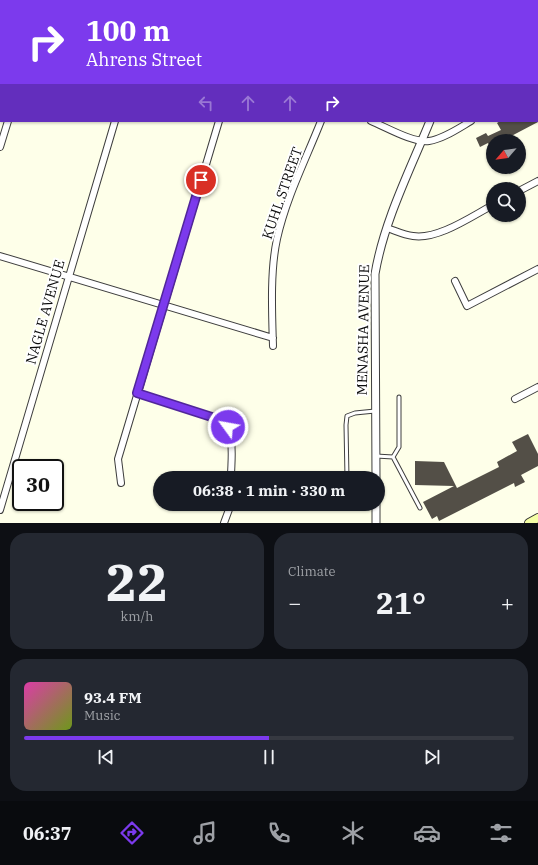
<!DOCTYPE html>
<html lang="en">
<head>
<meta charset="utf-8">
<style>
	:root { --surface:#171b24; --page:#242831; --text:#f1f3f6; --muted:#9ea1a6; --line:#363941; --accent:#7c3aed }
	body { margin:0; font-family:"IBM Plex Serif",serif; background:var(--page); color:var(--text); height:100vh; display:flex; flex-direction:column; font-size:15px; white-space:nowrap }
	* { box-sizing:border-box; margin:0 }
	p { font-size:13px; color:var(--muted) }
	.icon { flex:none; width:22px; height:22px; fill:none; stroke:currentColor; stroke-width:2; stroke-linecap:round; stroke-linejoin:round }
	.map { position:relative; height:523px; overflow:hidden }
	.drawer { display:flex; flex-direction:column; gap:10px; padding:10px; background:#0d0f14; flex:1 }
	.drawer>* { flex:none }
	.top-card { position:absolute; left:0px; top:0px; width:538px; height:122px; box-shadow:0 1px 3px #0004; background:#7c3aed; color:#fff; overflow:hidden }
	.needle { width:26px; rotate:242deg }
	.fabs { position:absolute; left:486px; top:134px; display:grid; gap:8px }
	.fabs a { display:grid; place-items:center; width:40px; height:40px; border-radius:50%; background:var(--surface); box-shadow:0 1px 3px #0004; font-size:20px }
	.speed { position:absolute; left:12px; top:459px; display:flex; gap:8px; font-size:20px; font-weight:700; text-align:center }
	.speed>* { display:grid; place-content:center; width:52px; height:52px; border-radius:50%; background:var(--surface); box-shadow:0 1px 3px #0004; line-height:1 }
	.speed .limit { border:2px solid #111; border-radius:6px; background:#fff; color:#111 }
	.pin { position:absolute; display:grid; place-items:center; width:34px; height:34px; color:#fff; margin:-17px; border:2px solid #fff; border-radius:50%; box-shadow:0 1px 4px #0007 }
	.me { position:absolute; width:44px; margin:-22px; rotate:302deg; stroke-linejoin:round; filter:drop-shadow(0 0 3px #0008) }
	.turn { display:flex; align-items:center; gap:14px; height:84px; padding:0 20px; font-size:18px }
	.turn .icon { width:52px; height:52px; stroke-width:2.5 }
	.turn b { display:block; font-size:28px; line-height:34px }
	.lanes { display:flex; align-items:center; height:38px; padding:0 20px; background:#0003; justify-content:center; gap:20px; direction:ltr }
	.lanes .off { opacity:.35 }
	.big { font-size:30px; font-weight:800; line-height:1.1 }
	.drawer .tile { flex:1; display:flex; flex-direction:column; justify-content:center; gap:6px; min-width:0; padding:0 14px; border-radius:16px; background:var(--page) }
	.drawer .dial { align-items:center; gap:0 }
	.dial b { font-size:52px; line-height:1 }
	.song { display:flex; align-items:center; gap:12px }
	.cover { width:48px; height:48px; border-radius:6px; background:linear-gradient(135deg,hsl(320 70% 55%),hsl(80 70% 35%)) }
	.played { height:4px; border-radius:2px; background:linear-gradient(90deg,var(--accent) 50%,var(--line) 50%) }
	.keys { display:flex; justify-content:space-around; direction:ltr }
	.heat { display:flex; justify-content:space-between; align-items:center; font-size:22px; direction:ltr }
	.drawer .tiles { flex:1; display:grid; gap:10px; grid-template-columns:1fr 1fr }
	.tile:last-child { grid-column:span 2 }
	.trip { position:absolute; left:153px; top:471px; width:232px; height:40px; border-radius:20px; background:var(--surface); box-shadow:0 1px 3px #0004; font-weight:800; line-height:40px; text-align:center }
	.tab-bar { display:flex; height:64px; justify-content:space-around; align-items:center; background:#090b0e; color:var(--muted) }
	.tab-bar .icon { width:28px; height:28px }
	.tab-bar .on { color:var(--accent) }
	.tab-bar b { font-size:18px; color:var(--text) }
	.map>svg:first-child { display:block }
	.building { fill:#534f47 }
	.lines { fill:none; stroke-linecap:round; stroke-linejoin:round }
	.service-casing { stroke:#3e3e3e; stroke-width:5 }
	.minor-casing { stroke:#3e3e3e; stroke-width:8 }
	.tertiary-casing { stroke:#3e3e3e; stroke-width:9 }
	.secondary-casing { stroke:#2d2d2d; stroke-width:10 }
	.primary-casing { stroke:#1c1c1c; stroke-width:11 }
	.service { stroke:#fff; stroke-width:3 }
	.minor { stroke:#fff; stroke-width:6 }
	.tertiary { stroke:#fff; stroke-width:7 }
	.secondary { stroke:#f4fea5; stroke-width:8 }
	.primary { stroke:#f7f461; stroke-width:9 }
	.route-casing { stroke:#51269a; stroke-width:10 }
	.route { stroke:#7c3aed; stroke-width:7 }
	.labels { text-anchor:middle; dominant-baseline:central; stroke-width:4; stroke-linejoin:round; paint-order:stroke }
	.street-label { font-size:14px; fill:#0b0b0b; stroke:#fff }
</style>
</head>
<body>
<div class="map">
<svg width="538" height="523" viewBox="0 0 538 523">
	<rect width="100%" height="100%" fill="#feffe9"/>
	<path class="building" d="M500,121H538V122L502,141H493V154L488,143L480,147L476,138L486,133L488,136L501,130L497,123Z
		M528,434L538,454V466L521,475L525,482L515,487L514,483L439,521L437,516L432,519L423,502L454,486L415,485V461L444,462L457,488L499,467L497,462L517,451L512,442Z"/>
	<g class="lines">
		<defs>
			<path id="service" d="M376,456L393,457L399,447V397
				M393,457L420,508
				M347,478L346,425L347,416L355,413L375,411"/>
			<path id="minor" d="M276,0L277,1
				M381,0V1
				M44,1V0
				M151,1V0
				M334,1L336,0
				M537,86H538
				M371,121C386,127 413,143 429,141C443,139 459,128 471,121
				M0,147L8,121
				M519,191L538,181
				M387,228C396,231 404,235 413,236C438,240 472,216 493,205
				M0,256L273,338
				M455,281L467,306L538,269
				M273,346C272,313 270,271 277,239C286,198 306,159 321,121
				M137,393L221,420C236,435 231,458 231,478
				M515,399L538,387
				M121,483L118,459L219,121
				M0,510L115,121
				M224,523L231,504"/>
			<path id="tertiary" d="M479,1L480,0
				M376,478L375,274C384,221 410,170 430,121
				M376,504V523"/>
			<path id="secondary" d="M529,523L538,518"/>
			<path id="primary" d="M527,0L528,1
				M537,18L538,20"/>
		</defs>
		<use href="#service" class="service-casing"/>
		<use href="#minor" class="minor-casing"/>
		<use href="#tertiary" class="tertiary-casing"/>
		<use href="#secondary" class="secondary-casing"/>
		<use href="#primary" class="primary-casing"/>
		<use href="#service" class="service"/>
		<use href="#minor" class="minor"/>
		<use href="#tertiary" class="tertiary"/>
		<use href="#secondary" class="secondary"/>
		<use href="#primary" class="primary"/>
	</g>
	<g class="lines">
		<defs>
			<path id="route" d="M201,180L137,393L221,420L228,427"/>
		</defs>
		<use href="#route" class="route-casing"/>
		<use href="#route" class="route"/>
	</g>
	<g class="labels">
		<g class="street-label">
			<text transform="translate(282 193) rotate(-71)">KUHL STREET</text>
			<text transform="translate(45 312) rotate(-74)">NAGLE AVENUE</text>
			<text transform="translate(363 330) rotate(-89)">MENASHA AVENUE</text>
		</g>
	</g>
</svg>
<div class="fabs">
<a><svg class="needle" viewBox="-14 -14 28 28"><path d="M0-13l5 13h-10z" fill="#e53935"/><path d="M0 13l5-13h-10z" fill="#9ea1a6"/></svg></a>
<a><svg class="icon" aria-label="search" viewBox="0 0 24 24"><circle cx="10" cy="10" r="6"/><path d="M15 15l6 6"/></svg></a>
</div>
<div class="speed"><div class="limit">30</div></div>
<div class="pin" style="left:201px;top:180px;background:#d93025"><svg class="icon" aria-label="arrive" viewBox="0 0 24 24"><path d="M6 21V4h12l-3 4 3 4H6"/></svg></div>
<svg class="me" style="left:228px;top:427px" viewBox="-20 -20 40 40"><circle r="17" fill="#7c3aed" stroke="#fff" stroke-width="3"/><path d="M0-11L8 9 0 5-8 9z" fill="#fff"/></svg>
<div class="trip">06:38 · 1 min · 330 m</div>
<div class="top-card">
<div class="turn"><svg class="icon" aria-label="right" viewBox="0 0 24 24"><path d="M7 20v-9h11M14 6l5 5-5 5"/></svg><div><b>100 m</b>Ahrens Street</div></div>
<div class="lanes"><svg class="icon off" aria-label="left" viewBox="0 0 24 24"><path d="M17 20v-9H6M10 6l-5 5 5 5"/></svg><svg class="icon off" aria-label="ahead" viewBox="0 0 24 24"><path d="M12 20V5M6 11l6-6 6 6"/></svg><svg class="icon off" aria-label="ahead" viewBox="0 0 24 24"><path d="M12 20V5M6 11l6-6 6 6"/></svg><svg class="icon" aria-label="right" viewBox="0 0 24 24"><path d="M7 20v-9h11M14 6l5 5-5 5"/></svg></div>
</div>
</div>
<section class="drawer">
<div class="tiles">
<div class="tile dial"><b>22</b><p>km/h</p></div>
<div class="tile"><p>Climate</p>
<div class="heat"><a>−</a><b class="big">21°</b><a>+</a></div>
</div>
<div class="tile">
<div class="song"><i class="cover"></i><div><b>93.4 FM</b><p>Music</p></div></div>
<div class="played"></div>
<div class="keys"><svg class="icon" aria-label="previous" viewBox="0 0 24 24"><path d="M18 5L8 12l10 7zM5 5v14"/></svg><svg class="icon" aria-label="pause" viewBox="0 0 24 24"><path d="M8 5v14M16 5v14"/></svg><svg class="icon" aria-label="next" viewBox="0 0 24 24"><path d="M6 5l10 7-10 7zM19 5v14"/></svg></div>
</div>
</div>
</section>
<nav class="tab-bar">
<b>06:37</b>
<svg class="icon on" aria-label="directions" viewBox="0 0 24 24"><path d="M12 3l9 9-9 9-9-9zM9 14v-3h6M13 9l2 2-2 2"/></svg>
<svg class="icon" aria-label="music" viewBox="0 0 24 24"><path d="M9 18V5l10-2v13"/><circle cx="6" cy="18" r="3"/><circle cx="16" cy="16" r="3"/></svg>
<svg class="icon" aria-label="phone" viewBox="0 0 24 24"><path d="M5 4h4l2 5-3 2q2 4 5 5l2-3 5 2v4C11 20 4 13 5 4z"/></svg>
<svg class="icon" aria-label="climate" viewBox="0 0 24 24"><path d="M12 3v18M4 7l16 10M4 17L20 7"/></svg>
<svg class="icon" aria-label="car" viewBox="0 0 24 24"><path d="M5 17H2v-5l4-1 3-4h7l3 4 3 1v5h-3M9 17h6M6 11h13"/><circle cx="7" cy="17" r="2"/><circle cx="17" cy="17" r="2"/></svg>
<svg class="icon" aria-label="filters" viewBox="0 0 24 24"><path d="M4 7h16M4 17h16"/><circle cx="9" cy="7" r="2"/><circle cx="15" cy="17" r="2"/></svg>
</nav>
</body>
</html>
